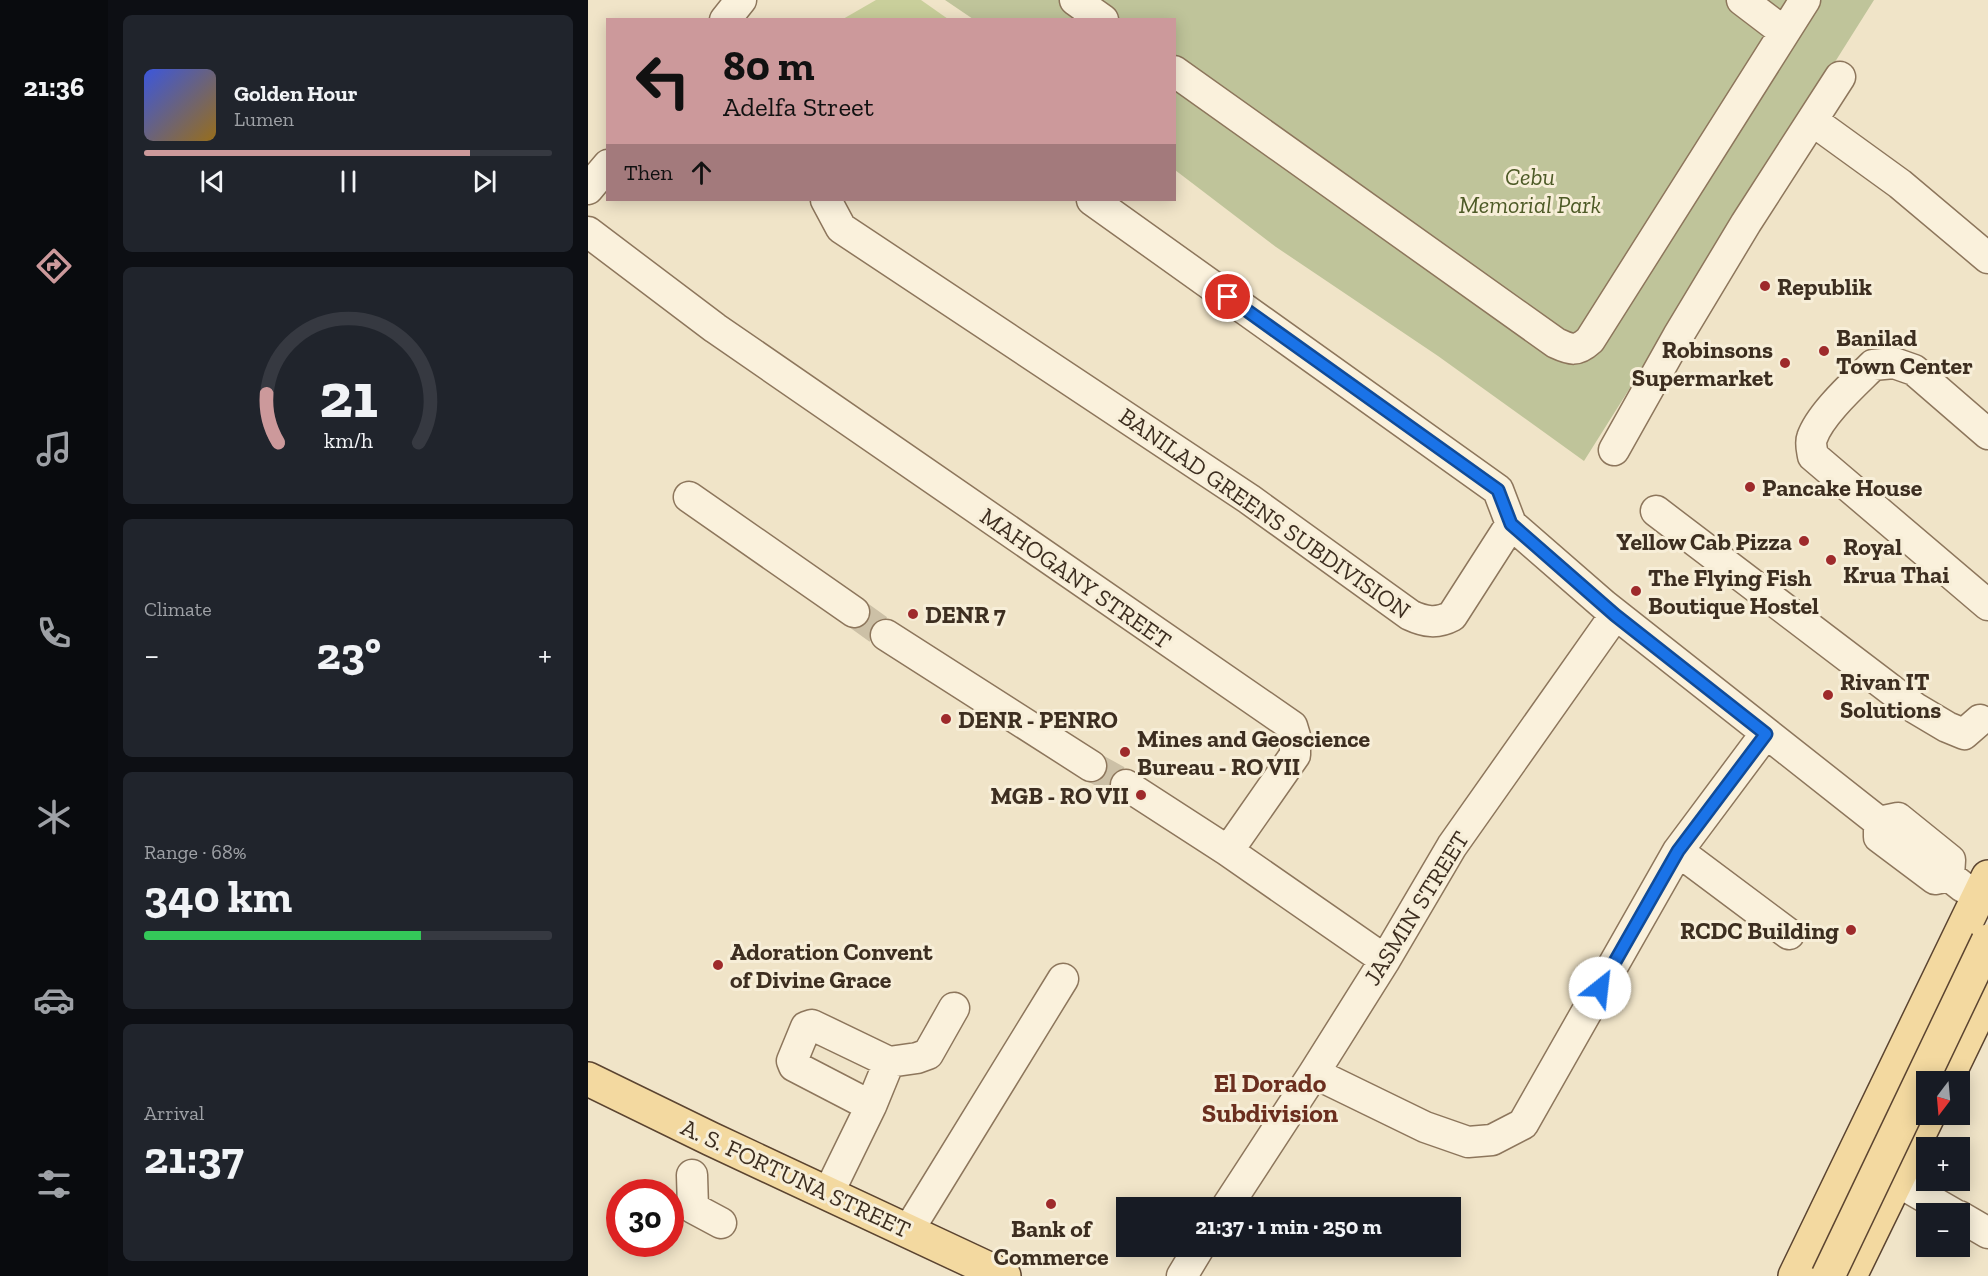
<!DOCTYPE html>
<html lang="en">
<head>
<meta charset="utf-8">
<style>
	:root { --surface:#171b24; --page:#20242c; --text:#f1f3f6; --muted:#9ea1a6; --line:#363941; --accent:#cc999b }
	body { margin:0; font-family:"Zilla Slab",serif; background:var(--page); color:var(--text); height:100vh; display:flex; flex-direction:column; font-size:22px; white-space:nowrap }
	* { box-sizing:border-box; margin:0 }
	p { font-size:20px; color:var(--muted) }
	.icon { flex:none; width:33px; height:33px; fill:none; stroke:currentColor; stroke-width:2; stroke-linecap:round; stroke-linejoin:round }
	.map { position:relative; flex:1; overflow:hidden }
	.details { display:flex; flex-direction:column; gap:15px; padding:15px; background:#0d0f14; width:480px }
	.details>* { flex:none }
	.top-card { position:absolute; left:18px; top:18px; width:570px; height:183px; border-radius:0px; box-shadow:0 3px 15px #0003; background:#cc999b; color:#111; overflow:hidden }
	.needle { width:39px; rotate:196deg }
	.tools { position:absolute; left:1328px; top:1071px; display:grid; gap:12px }
	.tools a { display:grid; place-items:center; width:54px; height:54px; border-radius:0px; background:var(--surface); box-shadow:0 3px 15px #0003; font-size:30px }
	.speed { position:absolute; left:18px; top:1179px; display:flex; gap:12px; font-size:30px; font-weight:700; text-align:center }
	.speed>* { display:grid; place-content:center; width:78px; height:78px; border-radius:50%; background:var(--surface); box-shadow:0 3px 15px #0003; line-height:1 }
	.speed .limit { border:9px solid #d22; background:#fff; color:#111 }
	.pin { position:absolute; display:grid; place-items:center; width:51px; height:51px; color:#fff; margin:-26px; border:3px solid #fff; border-radius:50%; box-shadow:0 2px 6px #0007 }
	.me { position:absolute; width:66px; margin:-33px; rotate:29deg; stroke-linejoin:round; filter:drop-shadow(0 0 4px #0008) }
	.turn { display:flex; align-items:center; gap:21px; height:126px; padding:0 18px; font-size:27px }
	.turn .icon { width:78px; height:78px; stroke-width:2.5 }
	.turn b { display:block; font-size:42px; line-height:51px }
	.then { display:flex; align-items:center; height:57px; padding:0 18px; background:#0003; gap:12px; font-size:22px }
	.big { font-size:45px; font-weight:700; line-height:1.1 }
	.details .tile { flex:1; display:flex; flex-direction:column; justify-content:center; gap:9px; min-width:0; padding:0 21px; border-radius:9px; background:var(--page) }
	.details .dial { align-items:center; gap:0 }
	.dial svg { height:156px; overflow:visible; fill:none; stroke:var(--line); stroke-width:7; stroke-linecap:round; text-anchor:middle }
	.dial text { fill:var(--text); stroke:none }
	.song { display:flex; align-items:center; gap:18px }
	.cover { width:72px; height:72px; border-radius:9px; background:linear-gradient(135deg,hsl(230 70% 55%),hsl(40 70% 35%)) }
	.played { height:6px; border-radius:3px; background:linear-gradient(90deg,var(--accent) 80%,var(--line) 80%) }
	.keys { display:flex; justify-content:space-around; direction:ltr }
	.heat { display:flex; justify-content:space-between; align-items:center; font-size:33px; direction:ltr }
	.charge { height:9px; border-radius:4px; background:linear-gradient(90deg,#34c759 68%,var(--line) 0) }
	.trip { position:absolute; left:528px; top:1197px; width:345px; height:60px; border-radius:0px; background:var(--surface); box-shadow:0 3px 15px #0003; font-weight:700; line-height:60px; text-align:center }
	main { display:flex; flex:1; min-height:0 }
	.menu { display:flex; flex-direction:column; width:108px; justify-content:space-around; align-items:center; background:#090b0e; color:var(--muted) }
	.menu .icon { width:42px; height:42px }
	.menu .selected { color:var(--accent) }
	.menu b { font-size:27px; color:var(--text) }
	.map>svg:first-child { display:block }
	.green { fill:#c9cf9b }
	.cemetery { fill:#bfc49a }
	.lines { fill:none; stroke-linecap:round; stroke-linejoin:round }
	.minor-tunnel { stroke:#ccc0a6; stroke-width:30; stroke-dasharray:30 15; stroke-linecap:butt }
	.minor-casing { stroke:#8d765c; stroke-width:33 }
	.major-casing { stroke:#5b4430; stroke-width:36 }
	.minor { stroke:#faf1dc; stroke-width:30 }
	.major { stroke:#f3d9a0; stroke-width:33 }
	.major-bridge-casing { stroke:#5b4430; stroke-width:36; stroke-linecap:butt }
	.major-bridge { stroke:#f3d9a0; stroke-width:33 }
	.route-casing { stroke:#114b97; stroke-width:15 }
	.route { stroke:#1a73e8; stroke-width:10 }
	.poi-dot { fill:#9e2a2b; stroke:#f7eed8; stroke-width:2 }
	.labels { text-anchor:middle; dominant-baseline:central; stroke-width:6; stroke-linejoin:round; paint-order:stroke }
	.park-label { font-size:24px; font-style:italic; fill:#4d5a26; stroke:#f7eed8 }
	.poi-label { font-size:24px; font-weight:bold; fill:#3d2e20; stroke:#f7eed8; text-anchor:start }
	.street-label { font-size:24px; fill:#3d2e20; stroke:#f7eed8 }
	.neighbourhood-label { font-size:26px; font-weight:bold; fill:#6b2e1e; stroke:#f7eed8 }
</style>
</head>
<body>
<main>
<nav class="menu">
<b>21:36</b>
<svg class="icon selected" aria-label="directions" viewBox="0 0 24 24"><path d="M12 3l9 9-9 9-9-9zM9 14v-3h6M13 9l2 2-2 2"/></svg>
<svg class="icon" aria-label="music" viewBox="0 0 24 24"><path d="M9 18V5l10-2v13"/><circle cx="6" cy="18" r="3"/><circle cx="16" cy="16" r="3"/></svg>
<svg class="icon" aria-label="phone" viewBox="0 0 24 24"><path d="M5 4h4l2 5-3 2q2 4 5 5l2-3 5 2v4C11 20 4 13 5 4z"/></svg>
<svg class="icon" aria-label="climate" viewBox="0 0 24 24"><path d="M12 3v18M4 7l16 10M4 17L20 7"/></svg>
<svg class="icon" aria-label="car" viewBox="0 0 24 24"><path d="M5 17H2v-5l4-1 3-4h7l3 4 3 1v5h-3M9 17h6M6 11h13"/><circle cx="7" cy="17" r="2"/><circle cx="17" cy="17" r="2"/></svg>
<svg class="icon" aria-label="filters" viewBox="0 0 24 24"><path d="M4 7h16M4 17h16"/><circle cx="9" cy="7" r="2"/><circle cx="15" cy="17" r="2"/></svg>
</nav>
<section class="details">
<div class="tile">
<div class="song"><i class="cover"></i><div><b>Golden Hour</b><p>Lumen</p></div></div>
<div class="played"></div>
<div class="keys"><svg class="icon" aria-label="previous" viewBox="0 0 24 24"><path d="M18 5L8 12l10 7zM5 5v14"/></svg><svg class="icon" aria-label="pause" viewBox="0 0 24 24"><path d="M8 5v14M16 5v14"/></svg><svg class="icon" aria-label="next" viewBox="0 0 24 24"><path d="M6 5l10 7-10 7zM19 5v14"/></svg></div>
</div>
<div class="tile dial"><svg viewBox="0 0 100 80">
<path d="M14 69A42 42 0 1 1 86 69"/>
<path d="M14 69A42 42 0 0 1 8 44" stroke="#cc999b"/>
<text x="50" y="56" font-size="32" font-weight="700">21</text>
<text x="50" y="72" font-size="11">km/h</text>
</svg></div>
<div class="tile"><p>Climate</p>
<div class="heat"><a>−</a><b class="big">23°</b><a>+</a></div>
</div>
<div class="tile"><p>Range · 68%</p><b class="big">340 km</b><div class="charge"></div></div>
<div class="tile"><p>Arrival</p><b class="big">21:37</b></div>
</section>
<div class="map">
<svg width="1400" height="1276" viewBox="0 0 1400 1276">
	<rect width="100%" height="100%" fill="#f0e4c8"/>
	<path class="green" d="M288,0H333L360,19H255Z"/>
	<path class="cemetery" d="M357,0H1286L996,461L850,356L688,247L587,170L586,20L385,19Z"/>
	<g class="lines">
		<path class="minor-tunnel" d="M266,612L298,635
			M503,766L538,785"/>
		<defs>
			<path id="minor" d="M487,0L515,20
				M1154,0L1196,32
				M137,20L153,0
				M586,71L968,343C983,350 989,352 1002,340L1217,0
				M1225,121L1312,184L1400,258
				M0,189L20,165
				M238,200L253,228L661,499L822,615C837,622 849,624 864,616L923,524
				M504,200L910,490L923,524L1016,605L1291,822L1310,818L1362,860L1361,876
				M0,232L127,328L704,726L707,736V755L640,851L797,960
				M1400,434L1326,370L1306,363L1285,365C1267,383 1232,414 1224,438C1222,443 1224,450 1225,456L1400,605
				M1026,450L1090,336L1158,223L1252,77
				M101,497L266,612
				M1068,511L1327,708L1359,727L1376,734L1392,720
				M298,635L503,766
				M538,785L640,851
				M1291,822V837L1347,879L1361,876L1375,887
				M1090,851L1201,934
				M726,1073L837,1127L880,1142L904,1140L935,1124L1090,851L1178,733
				M283,1106L301,1062L329,1058L340,1054L366,1008
				M104,1175L105,1208L133,1223
				M1309,1181L1366,1214
				M240,1194L283,1106L206,1066L204,1061L218,1027L224,1025L301,1062
				M638,1208L726,1073L797,960L864,846L1027,615
				M1371,1216L1400,1233
				M320,1231L475,979
				M594,1276L612,1246"/>
			<path id="major" d="M0,1079L123,1139L416,1276
				M1357,1082L1400,993
				M1207,1276L1400,877
				M1262,1276L1341,1114"/>
		</defs>
		<use href="#minor" class="minor-casing"/>
		<use href="#major" class="major-casing"/>
		<use href="#minor" class="minor"/>
		<use href="#major" class="major"/>
		<defs>
			<path id="major-bridge" d="M1240,1276L1400,941"/>
		</defs>
		<use href="#major-bridge" class="major-bridge-casing"/>
		<use href="#major-bridge" class="major-bridge"/>
	</g>
	<g class="lines">
		<defs>
			<path id="route" d="M640,297L910,490L923,524L1027,615L1178,734L1090,851L1012,988"/>
		</defs>
		<use href="#route" class="route-casing"/>
		<use href="#route" class="route"/>
	</g>
	<g class="poi-dot">
		<circle cx="1177" cy="286" r="6"/>
		<circle cx="1236" cy="351" r="6"/>
		<circle cx="1197" cy="363" r="6"/>
		<circle cx="1162" cy="487" r="6"/>
		<circle cx="1216" cy="541" r="6"/>
		<circle cx="1243" cy="560" r="6"/>
		<circle cx="1048" cy="591" r="6"/>
		<circle cx="325" cy="614" r="6"/>
		<circle cx="1240" cy="695" r="6"/>
		<circle cx="358" cy="719" r="6"/>
		<circle cx="537" cy="752" r="6"/>
		<circle cx="553" cy="795" r="6"/>
		<circle cx="1263" cy="930" r="6"/>
		<circle cx="130" cy="965" r="6"/>
		<circle cx="463" cy="1204" r="6"/>
	</g>
	<g class="labels">
		<g class="park-label">
			<text x="942" y="176">Cebu<tspan x="942" dy="28">Memorial Park</tspan></text>
		</g>
		<g class="poi-label">
			<text x="1189" y="286">Republik</text>
			<text x="1248" y="337">Banilad<tspan x="1248" dy="28">Town Center</tspan></text>
			<text x="1185" y="349" text-anchor="end">Robinsons<tspan x="1185" dy="28">Supermarket</tspan></text>
			<text x="1174" y="487">Pancake House</text>
			<text x="1204" y="541" text-anchor="end">Yellow Cab Pizza</text>
			<text x="1255" y="546">Royal<tspan x="1255" dy="28">Krua Thai</tspan></text>
			<text x="1060" y="577">The Flying Fish<tspan x="1060" dy="28">Boutique Hostel</tspan></text>
			<text x="337" y="614">DENR 7</text>
			<text x="1252" y="681">Rivan IT<tspan x="1252" dy="28">Solutions</tspan></text>
			<text x="370" y="719">DENR - PENRO</text>
			<text x="549" y="738">Mines and Geoscience<tspan x="549" dy="28">Bureau - RO VII</tspan></text>
			<text x="541" y="795" text-anchor="end">MGB - RO VII</text>
			<text x="1251" y="930" text-anchor="end">RCDC Building</text>
			<text x="142" y="951">Adoration Convent<tspan x="142" dy="28">of Divine Grace</tspan></text>
			<text x="463" y="1228" text-anchor="middle">Bank of<tspan x="463" dy="28">Commerce</tspan></text>
		</g>
		<g class="street-label">
			<text transform="translate(677 513) rotate(35)">BANILAD GREENS SUBDIVISION</text>
			<text transform="translate(488 578) rotate(35)">MAHOGANY STREET</text>
			<text transform="translate(828 908) rotate(-58)">JASMIN STREET</text>
			<text transform="translate(208 1178) rotate(25)">A. S. FORTUNA STREET</text>
		</g>
		<g class="neighbourhood-label">
			<text x="682" y="1083">El Dorado<tspan x="682" dy="30">Subdivision</tspan></text>
		</g>
	</g>
</svg>
<div class="tools">
<a><svg class="needle" viewBox="-14 -14 28 28"><path d="M0-13l5 13h-10z" fill="#e53935"/><path d="M0 13l5-13h-10z" fill="#9ea1a6"/></svg></a>
<a>+</a>
<a>−</a>
</div>
<div class="speed"><div class="limit">30</div></div>
<div class="pin" style="left:640px;top:297px;background:#d93025"><svg class="icon" aria-label="arrive" viewBox="0 0 24 24"><path d="M6 21V4h12l-3 4 3 4H6"/></svg></div>
<svg class="me" style="left:1012px;top:988px" viewBox="-20 -20 40 40"><circle r="19" fill="#fff"/><path d="M0-13L10 11 0 6-10 11z" fill="#1a73e8"/></svg>
<div class="trip">21:37 · 1 min · 250 m</div>
<div class="top-card">
<div class="turn"><svg class="icon" aria-label="left" viewBox="0 0 24 24"><path d="M17 20v-9H6M10 6l-5 5 5 5"/></svg><div><b>80 m</b>Adelfa Street</div></div>
<div class="then">Then<svg class="icon" aria-label="ahead" viewBox="0 0 24 24"><path d="M12 20V5M6 11l6-6 6 6"/></svg></div>
</div>
</div>
</main>
</body>
</html>
